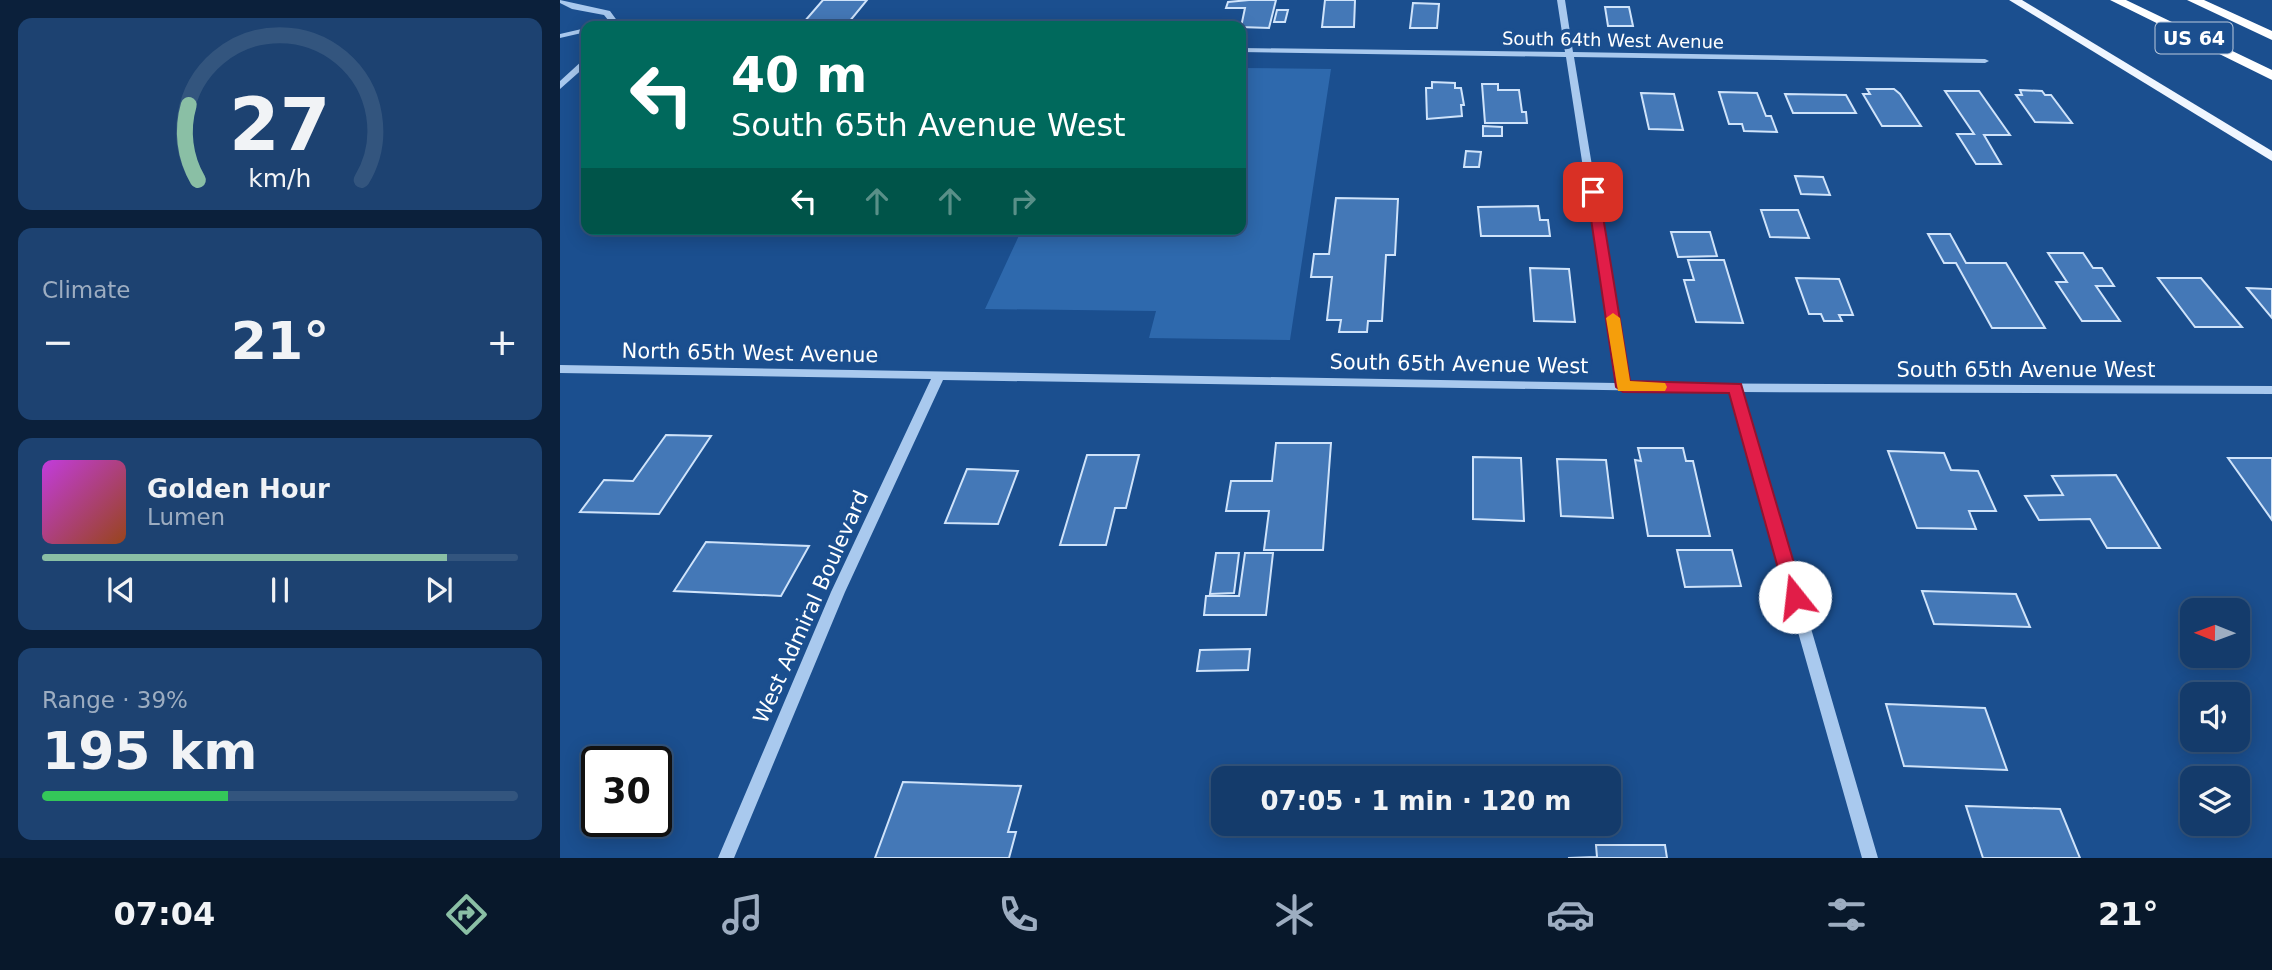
<!DOCTYPE html>
<html lang="en">
<head>
<meta charset="utf-8">
<style>
	:root { --surface:#143b6b; --page:#1d4271; --text:#f1f3f6; --muted:#9dadc1; --line:#33557e; --accent:#8abfa5 }
	body { margin:0; font-family:"DejaVu Sans",sans-serif; background:var(--page); color:var(--text); height:100vh; display:flex; flex-direction:column; font-size:26px; white-space:nowrap }
	* { box-sizing:border-box; margin:0 }
	p { font-size:23px; color:var(--muted) }
	.icon { flex:none; width:38px; height:38px; fill:none; stroke:currentColor; stroke-width:2; stroke-linecap:round; stroke-linejoin:round }
	.map { position:relative; flex:1; overflow:hidden }
	.sheet { display:flex; flex-direction:column; gap:18px; padding:18px; background:#0b203b; width:560px }
	.sheet>* { flex:none }
	.hud { position:absolute; left:21px; top:21px; width:665px; height:214px; border-radius:14px; box-shadow:0 4px 18px #0003,0 0 0 2px var(--line); background:#00695c; color:#fff; overflow:hidden }
	.needle { width:46px; rotate:271deg }
	.tools { position:absolute; left:1620px; top:598px; display:grid; gap:14px }
	.tools a { display:grid; place-items:center; width:70px; height:70px; border-radius:14px; background:var(--surface); box-shadow:0 4px 18px #0003,0 0 0 2px var(--line); font-size:35px }
	.speed { position:absolute; left:21px; top:746px; display:flex; gap:14px; font-size:35px; font-weight:700; text-align:center }
	.speed>* { display:grid; place-content:center; width:91px; height:91px; border-radius:50%; background:var(--surface); box-shadow:0 4px 18px #0003,0 0 0 2px var(--line); line-height:1 }
	.speed .limit { border:4px solid #111; border-radius:10px; background:#fff; color:#111 }
	.pin { position:absolute; display:grid; place-items:center; width:60px; height:60px; color:#fff; margin:-30px; border-radius:14px; box-shadow:0 4px 10px #0006 }
	.me { position:absolute; width:77px; margin:-38px; rotate:344deg; stroke-linejoin:round; filter:drop-shadow(0 0 5px #0008) }
	.turn { display:flex; align-items:center; gap:24px; height:147px; padding:0 35px; font-size:32px }
	.turn .icon { width:91px; height:91px; stroke-width:2.5 }
	.turn b { display:block; font-size:49px; line-height:60px }
	.lanes { display:flex; align-items:center; height:66px; padding:0 35px; background:#0003; justify-content:center; gap:35px; direction:ltr }
	.lanes .off { opacity:.35 }
	.big { font-size:52px; font-weight:700; line-height:1.1 }
	.sheet .widget { flex:1; display:flex; flex-direction:column; justify-content:center; gap:10px; min-width:0; padding:0 24px; border-radius:14px; background:var(--page) }
	.sheet .dial { align-items:center; gap:0 }
	.dial svg { height:182px; overflow:visible; fill:none; stroke:var(--line); stroke-width:7; stroke-linecap:round; text-anchor:middle }
	.dial text { fill:var(--text); stroke:none }
	.song { display:flex; align-items:center; gap:21px }
	.cover { width:84px; height:84px; border-radius:10px; background:linear-gradient(135deg,hsl(290 70% 55%),hsl(20 70% 35%)) }
	.played { height:7px; border-radius:4px; background:linear-gradient(90deg,var(--accent) 85%,var(--line) 85%) }
	.keys { display:flex; justify-content:space-around; direction:ltr }
	.heat { display:flex; justify-content:space-between; align-items:center; font-size:38px; direction:ltr }
	.charge { height:10px; border-radius:5px; background:linear-gradient(90deg,#34c759 39%,var(--line) 0) }
	.trip { position:absolute; left:651px; top:766px; width:410px; height:70px; border-radius:14px; background:var(--surface); box-shadow:0 4px 18px #0003,0 0 0 2px var(--line); font-weight:700; line-height:70px; text-align:center }
	.dock { display:flex; height:112px; justify-content:space-around; align-items:center; background:#08182b; color:var(--muted) }
	.dock .icon { width:49px; height:49px }
	.dock .selected { color:var(--accent) }
	.dock b { font-size:32px; color:var(--text) }
	main { display:flex; flex:1; min-height:0 }
	.map>svg:first-child { display:block }
	.green { fill:#2e69ad }
	.building { fill:#4478b7; stroke:#cfe3fa; stroke-width:2 }
	.lines { fill:none; stroke-linecap:round; stroke-linejoin:round }
	.minor { fill:#a9c9ee; fill-rule:evenodd }
	.major { fill:#f0f6ff; fill-rule:evenodd }
	.highway { fill:#fff; fill-rule:evenodd }
	.route { fill:#e11d48; stroke:#92132f; stroke-width:2 }
	.slow { fill:#f59e0b }
	.labels { text-anchor:middle; dominant-baseline:central; stroke-width:7; stroke-linejoin:round; paint-order:stroke }
	.far-street-label { font-size:18px; fill:#fff; stroke:#1b4f8f }
	.shield { fill:#1b4f8f; stroke:#bbcadd; stroke-width:2 }
	.shield-label { font-size:19px; font-weight:bold; fill:#fff }
	.street-label { font-size:21px; fill:#fff; stroke:#1b4f8f }
</style>
</head>
<body>
<main>
<section class="sheet">
<div class="widget dial"><svg viewBox="0 0 100 80">
<path d="M14 69A42 42 0 1 1 86 69"/>
<path d="M14 69A42 42 0 0 1 10 36" stroke="#8abfa5"/>
<text x="50" y="56" font-size="32" font-weight="700">27</text>
<text x="50" y="72" font-size="11">km/h</text>
</svg></div>
<div class="widget"><p>Climate</p>
<div class="heat"><a>−</a><b class="big">21°</b><a>+</a></div>
</div>
<div class="widget">
<div class="song"><i class="cover"></i><div><b>Golden Hour</b><p>Lumen</p></div></div>
<div class="played"></div>
<div class="keys"><svg class="icon" aria-label="previous" viewBox="0 0 24 24"><path d="M18 5L8 12l10 7zM5 5v14"/></svg><svg class="icon" aria-label="pause" viewBox="0 0 24 24"><path d="M8 5v14M16 5v14"/></svg><svg class="icon" aria-label="next" viewBox="0 0 24 24"><path d="M6 5l10 7-10 7zM19 5v14"/></svg></div>
</div>
<div class="widget"><p>Range · 39%</p><b class="big">195 km</b><div class="charge"></div></div>
</section>
<div class="map">
<svg width="1712" height="858" viewBox="0 0 1712 858">
	<rect width="100%" height="100%" fill="#1b4f8f"/>
	<path class="green" d="M681,68L771,69L730,340L589,338L596,311L425,309L462,229H681Z"/>
	<path class="building" d="M263,0H307L289,22H244Z
		M689,0H716L709,28L681,27L685,8H666L668,2Z
		M765,0H795L794,27H762Z
		M853,3L879,4L877,28H850Z
		M1045,7H1069L1073,26H1048Z
		M717,10H728L725,22H714Z
		M872,82L895,83V88H901L904,105H901L902,116L867,119L866,88H872Z
		M922,84H938V90H959L962,112H966L967,123H925Z
		M1307,89H1334L1340,94L1361,126H1322L1303,94H1310Z
		M1460,90L1482,91L1485,95H1491L1512,123L1475,122L1456,95H1462Z
		M1385,91H1419L1450,135H1424L1441,164H1416L1397,134H1414Z
		M1159,92L1197,93L1206,116H1211L1217,132L1184,131L1182,124H1169Z
		M1081,93L1114,94L1123,130L1089,129Z
		M1225,94L1286,95L1296,113H1233Z
		M923,126L942,127V136H923Z
		M906,151L921,152L919,167H904Z
		M1235,176L1263,177L1270,195L1241,194Z
		M776,198L838,199L835,255H826L822,321H808L807,332H779L781,320H767L772,277H751L754,254H769Z
		M978,206L980,220H988L990,236H921L918,207Z
		M1201,210H1238L1249,238L1210,237Z
		M1111,232H1150L1157,256L1118,257Z
		M1368,234H1390L1406,263H1446L1485,328H1432L1396,263H1384Z
		M1488,253H1523L1533,268H1542L1554,286H1536L1560,321H1522L1496,282H1507Z
		M1128,260H1164L1183,323L1136,322L1124,280H1134Z
		M970,268L1009,269L1015,322L974,321Z
		M1236,278L1279,279L1293,315H1279L1282,321H1264L1261,314H1249Z
		M1598,278H1641L1682,327H1635Z
		M1687,288L1712,289V318Z
		M106,435L151,436L99,514L20,512L44,480L73,481Z
		M716,443H771L763,550H704L709,511H666L671,481H712Z
		M1078,448H1123L1126,461H1133L1150,536H1088L1075,460L1081,461Z
		M1328,451L1384,453L1391,470L1418,471L1436,511H1409L1416,529L1357,528Z
		M527,455H579L566,508H555L546,545H500Z
		M913,457L961,458L964,521L913,519Z
		M1668,458H1712V520Z
		M997,459L1046,460L1053,518L1001,516Z
		M407,469L458,471L438,524L385,523Z
		M1556,475L1600,548H1547L1530,519L1479,520L1465,496L1503,495L1492,476Z
		M146,542L249,546L221,596L114,591Z
		M1117,550H1172L1181,586L1125,587Z
		M656,553H679L674,593L650,594Z
		M685,553H713L706,615H644L646,596H679Z
		M1362,591L1456,594L1470,627L1374,624Z
		M690,649L688,670L637,671L640,650Z
		M1326,704L1425,708L1447,770L1344,766Z
		M343,782L461,786L448,832H456L449,858H315Z
		M1406,806L1500,809L1520,858H1423Z
		M1036,845H1105L1107,858H1008L1037,857Z"/>
	<g class="lines">
		<path class="minor" d="M0,0L50,11L61,26H53L44,15L12,9L0,3Z
			M997,0H1005L1013,52L1425,59L1429,61L1425,63L1014,57L1068,383L1712,386V394L1182,392L1318,858H1302L1170,392L383,380L285,592L174,858H158L271,592L371,379L0,373V365L1056,383L1006,57L681,52V48L1005,52Z
			M26,28V32L0,38V34Z
			M23,60H26V66L0,89V81Z"/>
		<path class="major" d="M1449,0H1462L1712,151V161Z"/>
		<path class="highway" d="M1550,0H1566L1712,70V80Z
			M1627,0H1644L1712,31V40Z"/>
	</g>
	<path class="route" d="M1033,189L1039,192L1070,381L1181,384L1244,597L1242,602L1235,605L1229,602L1226,597L1169,393L1063,392L1056,387L1027,192Z"/>
	<path class="slow" d="M1053,313L1060,318L1070,381L1105,383L1107,387L1105,391H1058L1046,318Z"/>
	<g class="labels">
		<g class="far-street-label">
			<text transform="translate(1053 40) rotate(1)">South 64th West Avenue</text>
		</g>
		<rect class="shield" x="1595.5" y="22.5" width="77" height="31" rx="5"/>
		<g class="shield-label">
			<text x="1634" y="38">US 64</text>
		</g>
		<g class="street-label">
			<text transform="translate(190 353) rotate(1)">North 65th West Avenue</text>
			<text transform="translate(899 364) rotate(1)">South 65th Avenue West</text>
			<text x="1466" y="370">South 65th Avenue West</text>
			<text transform="translate(251 607) rotate(-66)">West Admiral Boulevard</text>
		</g>
	</g>
</svg>
<div class="tools">
<a><svg class="needle" viewBox="-14 -14 28 28"><path d="M0-13l5 13h-10z" fill="#e53935"/><path d="M0 13l5-13h-10z" fill="#9dadc1"/></svg></a>
<a><svg class="icon" aria-label="sound" viewBox="0 0 24 24"><path d="M4 9h4l5-4v14l-5-4H4zM17 9q2 3 0 6"/></svg></a>
<a><svg class="icon" aria-label="layers" viewBox="0 0 24 24"><path d="M12 4l9 5-9 5-9-5zM3 14l9 5 9-5"/></svg></a>
</div>
<div class="speed"><div class="limit">30</div></div>
<div class="pin" style="left:1033px;top:192px;background:#d93025"><svg class="icon" aria-label="arrive" viewBox="0 0 24 24"><path d="M6 21V4h12l-3 4 3 4H6"/></svg></div>
<svg class="me" style="left:1235px;top:597px" viewBox="-20 -20 40 40"><circle r="19" fill="#fff"/><path d="M0-13L10 11 0 6-10 11z" fill="#e11d48"/></svg>
<div class="trip">07:05 · 1 min · 120 m</div>
<div class="hud">
<div class="turn"><svg class="icon" aria-label="left" viewBox="0 0 24 24"><path d="M17 20v-9H6M10 6l-5 5 5 5"/></svg><div><b>40 m</b>South 65th Avenue West</div></div>
<div class="lanes"><svg class="icon" aria-label="left" viewBox="0 0 24 24"><path d="M17 20v-9H6M10 6l-5 5 5 5"/></svg><svg class="icon off" aria-label="ahead" viewBox="0 0 24 24"><path d="M12 20V5M6 11l6-6 6 6"/></svg><svg class="icon off" aria-label="ahead" viewBox="0 0 24 24"><path d="M12 20V5M6 11l6-6 6 6"/></svg><svg class="icon off" aria-label="right" viewBox="0 0 24 24"><path d="M7 20v-9h11M14 6l5 5-5 5"/></svg></div>
</div>
</div>
</main>
<nav class="dock">
<b>07:04</b>
<svg class="icon selected" aria-label="directions" viewBox="0 0 24 24"><path d="M12 3l9 9-9 9-9-9zM9 14v-3h6M13 9l2 2-2 2"/></svg>
<svg class="icon" aria-label="music" viewBox="0 0 24 24"><path d="M9 18V5l10-2v13"/><circle cx="6" cy="18" r="3"/><circle cx="16" cy="16" r="3"/></svg>
<svg class="icon" aria-label="phone" viewBox="0 0 24 24"><path d="M5 4h4l2 5-3 2q2 4 5 5l2-3 5 2v4C11 20 4 13 5 4z"/></svg>
<svg class="icon" aria-label="climate" viewBox="0 0 24 24"><path d="M12 3v18M4 7l16 10M4 17L20 7"/></svg>
<svg class="icon" aria-label="car" viewBox="0 0 24 24"><path d="M5 17H2v-5l4-1 3-4h7l3 4 3 1v5h-3M9 17h6M6 11h13"/><circle cx="7" cy="17" r="2"/><circle cx="17" cy="17" r="2"/></svg>
<svg class="icon" aria-label="filters" viewBox="0 0 24 24"><path d="M4 7h16M4 17h16"/><circle cx="9" cy="7" r="2"/><circle cx="15" cy="17" r="2"/></svg>
<b>21°</b>
</nav>
</body>
</html>
